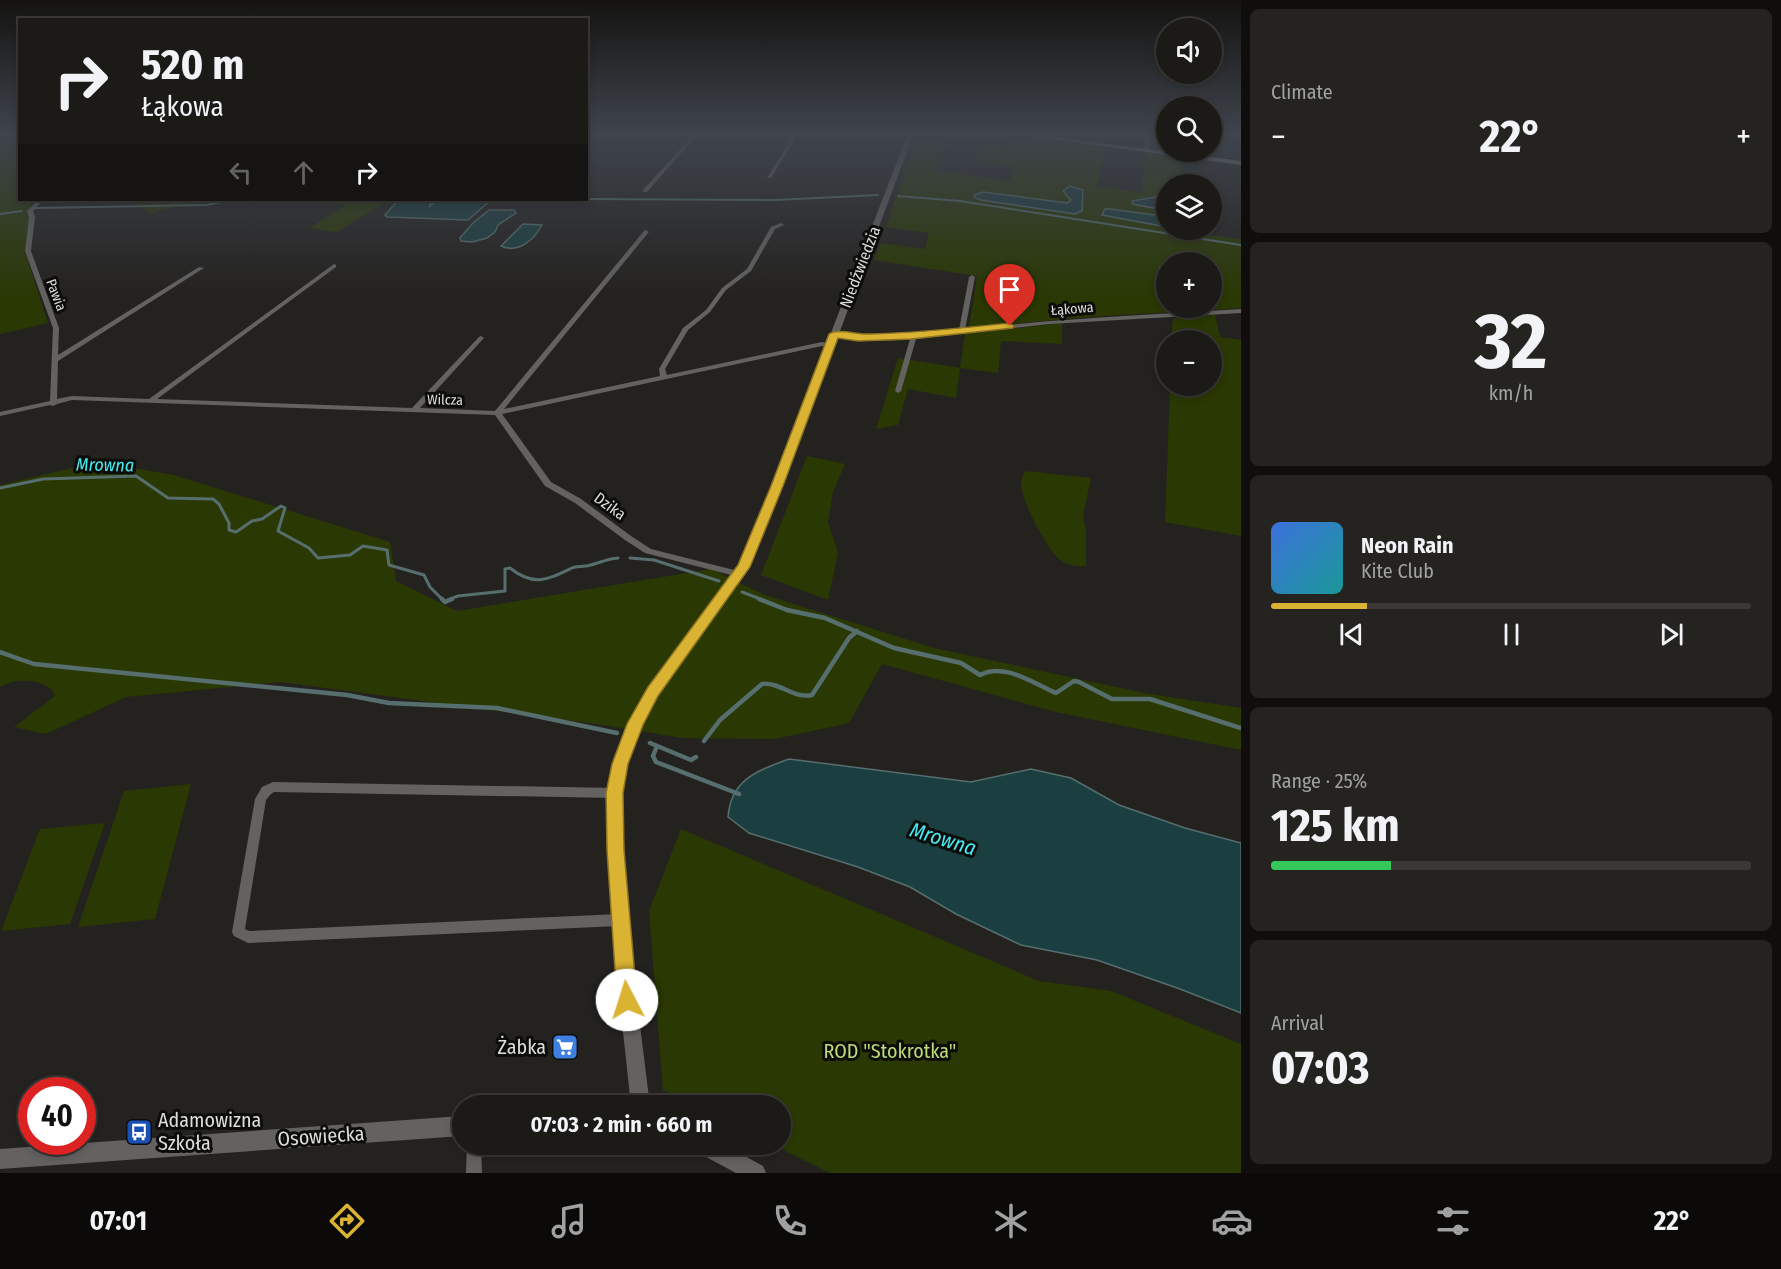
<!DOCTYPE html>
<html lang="en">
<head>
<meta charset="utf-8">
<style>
	:root { --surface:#1b1a17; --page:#242320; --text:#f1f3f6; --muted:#a0a1a1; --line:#393836; --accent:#dab333 }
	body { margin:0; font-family:"Fira Sans Condensed",sans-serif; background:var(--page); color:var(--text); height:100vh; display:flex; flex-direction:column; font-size:22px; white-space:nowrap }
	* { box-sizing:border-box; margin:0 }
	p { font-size:20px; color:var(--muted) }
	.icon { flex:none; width:33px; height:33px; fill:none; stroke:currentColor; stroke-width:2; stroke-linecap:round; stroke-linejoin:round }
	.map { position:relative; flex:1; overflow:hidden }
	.panel { display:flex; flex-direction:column; gap:9px; padding:9px; background:#0f0e0d; width:540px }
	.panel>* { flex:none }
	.hud { position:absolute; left:18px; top:18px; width:570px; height:183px; border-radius:0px; box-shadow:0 3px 9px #0003,0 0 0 2px var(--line); background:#1b1a17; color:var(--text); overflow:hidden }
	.fabs { position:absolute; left:1156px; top:18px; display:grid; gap:12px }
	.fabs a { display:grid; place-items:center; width:66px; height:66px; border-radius:50%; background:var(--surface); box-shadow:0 3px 9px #0003,0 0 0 2px var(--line); font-size:30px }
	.speed { position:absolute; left:18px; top:1077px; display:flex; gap:12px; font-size:30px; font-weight:700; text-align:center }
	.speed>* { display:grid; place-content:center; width:78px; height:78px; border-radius:50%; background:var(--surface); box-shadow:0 3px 9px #0003,0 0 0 2px var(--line); line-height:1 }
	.speed .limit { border:9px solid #d22; background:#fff; color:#111 }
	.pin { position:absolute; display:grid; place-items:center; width:51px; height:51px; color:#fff; margin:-62px -26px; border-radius:50% 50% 50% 0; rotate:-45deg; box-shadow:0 0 6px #0007 }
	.pin .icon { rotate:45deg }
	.me { position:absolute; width:66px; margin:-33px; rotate:355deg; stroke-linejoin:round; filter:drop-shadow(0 0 4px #0008) }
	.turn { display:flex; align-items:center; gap:21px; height:126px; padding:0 24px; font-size:27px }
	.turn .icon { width:78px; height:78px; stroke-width:2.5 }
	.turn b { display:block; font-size:42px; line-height:51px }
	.lanes { display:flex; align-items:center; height:57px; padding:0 24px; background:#0003; justify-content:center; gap:30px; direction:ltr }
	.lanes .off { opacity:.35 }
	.big { font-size:45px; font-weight:700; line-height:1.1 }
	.panel .tile { flex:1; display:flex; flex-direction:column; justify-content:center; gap:9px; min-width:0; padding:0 21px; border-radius:9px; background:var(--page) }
	.panel .dial { align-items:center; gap:0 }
	.dial b { font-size:78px; line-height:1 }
	.song { display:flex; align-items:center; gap:18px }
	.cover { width:72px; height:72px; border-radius:9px; background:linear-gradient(135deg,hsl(220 70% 55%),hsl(180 70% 35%)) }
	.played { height:6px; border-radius:3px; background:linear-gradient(90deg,var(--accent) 20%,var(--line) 20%) }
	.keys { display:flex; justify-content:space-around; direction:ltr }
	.heat { display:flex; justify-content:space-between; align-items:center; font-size:33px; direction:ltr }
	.charge { height:9px; border-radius:4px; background:linear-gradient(90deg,#34c759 25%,var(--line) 0) }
	.trip { position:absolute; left:452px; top:1095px; width:339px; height:60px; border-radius:30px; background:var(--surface); box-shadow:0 3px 9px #0003,0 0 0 2px var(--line); font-weight:700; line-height:60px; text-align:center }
	.tabs { display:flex; height:96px; justify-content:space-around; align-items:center; background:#0b0a09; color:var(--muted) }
	.tabs .icon { width:42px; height:42px }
	.tabs .current { color:var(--accent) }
	.tabs b { font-size:27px; color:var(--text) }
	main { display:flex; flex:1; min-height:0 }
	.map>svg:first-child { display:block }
	.green { fill:#2a3803; fill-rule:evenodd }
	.water { fill:#1b3f40; stroke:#566e6e; stroke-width:1.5 }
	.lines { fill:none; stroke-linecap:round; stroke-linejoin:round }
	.stream-far2 { stroke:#566e6e; stroke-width:2 }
	.stream-far1 { stroke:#566e6e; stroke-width:3 }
	.stream { stroke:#566e6e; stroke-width:4.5 }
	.minor { fill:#646261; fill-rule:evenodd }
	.tertiary { fill:#646261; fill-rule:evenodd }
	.secondary { fill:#8a8785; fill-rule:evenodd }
	.route { fill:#dab333; stroke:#8e7421; stroke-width:1.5 }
	.labels { text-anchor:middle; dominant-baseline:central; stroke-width:6; stroke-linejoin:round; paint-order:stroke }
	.far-street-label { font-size:14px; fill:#dedddb; stroke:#0c0c0a }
	.street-label { font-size:16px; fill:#dedddb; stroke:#0c0c0a }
	.water-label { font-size:18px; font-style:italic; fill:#46ecf3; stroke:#0c0c0a }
	.near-poi-label { font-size:20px; fill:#dedddb; stroke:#0c0c0a; text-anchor:end }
	.near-park-label { font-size:20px; fill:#bbdc78; stroke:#0c0c0a }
	.near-street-label { font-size:20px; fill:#dedddb; stroke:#0c0c0a }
	.near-water-label { font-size:21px; font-style:italic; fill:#46ecf3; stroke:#0c0c0a }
</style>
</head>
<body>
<main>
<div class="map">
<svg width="1241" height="1173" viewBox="0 0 1241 1173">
	<rect width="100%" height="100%" fill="#24221f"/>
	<path class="green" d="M9,133H19L20,200H31L25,252L48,323L0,334V153Z
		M918,135L948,141L934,170L1009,181L1015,167L975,161L981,144L1008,148L1011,135L1104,148L1098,186L1142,193L1145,153L1181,159V184H1167V230L1241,239V308L1087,317L969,328L977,276L874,260L881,243L925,249L929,233L886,227ZM1167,262H1212V308H1167Z
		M173,200H238L180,205L152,213L133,204H166Z
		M306,200H389L337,232L309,228L346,205Z
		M1215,315L1220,337L1241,340V536L1165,522L1170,386H1212V340H1171L1173,319Z
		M1062,323V344L1001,341L998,373L960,368L956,398L908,389L898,425L876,429L898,358L960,368L965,334Z
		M807,456L845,464L833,492L828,522L838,553L828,600L761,575Z
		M97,462L174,475L390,542L396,581L457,611L711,569L765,595L934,648L1144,693L1241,708V750L1056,712L882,664L849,723L775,739L682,738L610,726L281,682L126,697L46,734L14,727L55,696C49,678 14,677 0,687V485Z
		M1026,471L1091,478L1083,516L1086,530V566C1079,567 1070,566 1063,562C1048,553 1022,502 1021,484C1021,479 1023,475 1026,471Z
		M191,784L155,919L78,927L124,791Z
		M105,823L70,924L1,931L40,829Z
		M681,829L1039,981L1111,991L1241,1044V1173H830L773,1145L780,1144V1106L695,1105L663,1090L649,911Z"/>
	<path class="water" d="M1070,186L1083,190L1082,211L1075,214L981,200L975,198L974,195L983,192L1067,203L1071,200L1063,191Z
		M1161,196L1167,197V227L1102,215L1105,209H1110L1162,216L1164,210L1133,204L1132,201Z
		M398,200H432L429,207L437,200H491L468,220L387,217L385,215Z
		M489,210H514L516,213L498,225L495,232L487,238L472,242L461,241L460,238L473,223Z
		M523,224L542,225C534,240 518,254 501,246Z
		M789,759L971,782L1031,769L1071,778L1119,805L1185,828L1241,843V1013L1180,989L1097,960L1021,945L956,914L910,887L858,867L749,833L728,817C731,779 757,771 789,759Z"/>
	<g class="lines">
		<path class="stream-far2" d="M898,196L960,201L1241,245
			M586,199L776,200L878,195
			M35,208L207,205L231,200
			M0,214L22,211"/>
		<path class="stream-far1" d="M0,488L43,479L136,476L168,498L213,499L219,504L229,523V530L236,532L252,521L262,519L281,506L285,508L278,531L309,548L318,558L350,555L363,546L387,550L389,565L424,575L430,587L443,600
			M630,558L654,560L719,581
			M742,592L763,600
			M448,600L458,596L505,591V569L510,568C534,587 547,580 572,568C576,566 581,567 586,566C598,564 605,559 618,558"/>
		<path class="stream" d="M442,599L445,602L452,599
			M759,599L787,610L825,618L894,648L961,663L980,675C1004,662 1033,683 1056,693L1074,681L1079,682L1112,699H1150L1241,728
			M0,652L34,664L347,695L389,703L497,708L617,733
			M704,741L720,720L762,684C781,682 793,699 812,695L849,638L857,631
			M650,743L691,760L696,757
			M657,746L653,756L656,762L739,794"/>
		<path class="minor" d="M695,133H699L647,192H643V190Z
			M780,133L794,134L795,139L771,178H767L791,139L790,136Z
			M1145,133H1149V151L1147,152L1145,151Z
			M38,200H43L33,211L35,217L31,251L59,328L58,355L199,267L204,268L58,361L57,399L72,396L149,399L334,264L336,265V267L157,399L412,408L479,337L481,336L484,338L483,339L420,408L495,411L644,231L646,230L649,232L648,233L504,409L660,376L659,369L683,328L706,310L722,288L747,269L771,227L781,223L784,225L775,229L751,271L726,290L710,312L688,330L665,369L667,375L822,342L833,345L830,347L822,346L502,414L551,482L581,499L631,536L651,549L742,572L743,574L739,577L645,553L625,540L575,503L545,486L495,415L72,400L57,404L53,406L50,405L0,416V412L50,401L53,328L25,251L29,217L27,211Z
			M972,275L975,277L965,330C1057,318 1149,315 1241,309V313L1049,324L916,339L901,391L898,393L895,391L910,339C889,341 849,343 831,334C839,331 850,335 859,335C893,338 925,335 959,330L969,277Z
			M273,782L615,788L619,789L621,793L619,797L615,798L274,792L270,795L266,800L245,929L249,931L619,914L623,916L625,920L623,924L619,926L248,943L234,936L232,932L255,799L262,787Z
			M467,1144H481L482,1173H466Z"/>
		<path class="tertiary" d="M908,133H914L782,486L750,567L658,695L642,725L627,764L622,793L627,920L650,1106H631L611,920L608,793L613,764L628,724L648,687L739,566L772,486Z
			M462,1116V1136L0,1169V1149Z
			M692,1144H723L763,1166L766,1173H736L695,1151Z"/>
		<path class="secondary" d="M1006,133H1021L1241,161V165Z"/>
	</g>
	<linearGradient id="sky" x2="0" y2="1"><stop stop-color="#141311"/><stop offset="0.45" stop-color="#3f444d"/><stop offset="1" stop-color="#3f444d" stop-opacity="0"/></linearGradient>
	<rect width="1241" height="297" fill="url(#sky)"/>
	<path class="route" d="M1010,323L1014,326L1013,328L911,339L858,341L838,338L783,486L750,567L658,696L643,725L628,764L623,793L624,850L637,1000L634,1007L627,1010L620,1007L617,1000L607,850L606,793L612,764L627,724L648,687L738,565L771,486L829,334C838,328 859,335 870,334C917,333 963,328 1010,323Z"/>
	<defs>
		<symbol id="supermarket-square" viewBox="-11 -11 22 22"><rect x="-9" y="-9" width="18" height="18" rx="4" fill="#3f7fe0" stroke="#0c0c0a"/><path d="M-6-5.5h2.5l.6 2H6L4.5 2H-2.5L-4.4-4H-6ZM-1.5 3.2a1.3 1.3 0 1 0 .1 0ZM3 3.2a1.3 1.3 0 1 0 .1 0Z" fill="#fff"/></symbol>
		<symbol id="bus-square" viewBox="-11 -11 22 22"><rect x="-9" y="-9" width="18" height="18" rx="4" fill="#1a4fb4" stroke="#0c0c0a"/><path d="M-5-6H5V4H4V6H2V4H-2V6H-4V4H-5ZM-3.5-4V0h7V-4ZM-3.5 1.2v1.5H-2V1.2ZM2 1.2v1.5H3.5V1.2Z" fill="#fff"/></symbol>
	</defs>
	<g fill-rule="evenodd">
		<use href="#supermarket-square" x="550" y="1032" width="30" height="30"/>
		<use href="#bus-square" x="124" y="1117" width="30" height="30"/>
	</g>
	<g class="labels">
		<g class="far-street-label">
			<text transform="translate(56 295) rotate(69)">Pawia</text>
			<text transform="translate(1072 309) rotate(-5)">Łąkowa</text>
			<text transform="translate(445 400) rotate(1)">Wilcza</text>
		</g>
		<g class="street-label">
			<text transform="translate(860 267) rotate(-69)">Niedźwiedzia</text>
			<text transform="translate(610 506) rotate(36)">Dzika</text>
		</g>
		<g class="water-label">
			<text transform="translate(105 465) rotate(1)">Mrowna</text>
		</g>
		<g class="near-poi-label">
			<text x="546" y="1047">Żabka</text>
			<text x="158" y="1120" text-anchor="start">Adamowizna<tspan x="158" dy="23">Szkoła</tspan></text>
		</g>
		<g class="near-park-label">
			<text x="890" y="1051">ROD "Stokrotka"</text>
		</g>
		<g class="near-street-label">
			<text transform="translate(321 1136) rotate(-4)">Osowiecka</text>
		</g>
		<g class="near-water-label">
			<text transform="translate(943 839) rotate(17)">Mrowna</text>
		</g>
	</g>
</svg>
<div class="fabs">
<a><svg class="icon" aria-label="sound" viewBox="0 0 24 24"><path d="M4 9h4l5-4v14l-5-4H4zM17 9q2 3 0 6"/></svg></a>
<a><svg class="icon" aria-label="search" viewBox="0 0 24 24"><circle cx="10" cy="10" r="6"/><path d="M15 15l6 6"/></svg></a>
<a><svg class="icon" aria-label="layers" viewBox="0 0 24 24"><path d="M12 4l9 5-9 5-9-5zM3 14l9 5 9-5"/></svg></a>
<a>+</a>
<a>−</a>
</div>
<div class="speed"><div class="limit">40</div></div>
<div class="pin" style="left:1010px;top:326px;background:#d93025"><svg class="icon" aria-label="arrive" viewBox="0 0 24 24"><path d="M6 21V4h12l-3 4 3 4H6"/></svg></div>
<svg class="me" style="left:627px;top:1000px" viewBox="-20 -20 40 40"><circle r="19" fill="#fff"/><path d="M0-13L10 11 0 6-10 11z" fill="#dab333"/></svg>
<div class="trip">07:03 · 2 min · 660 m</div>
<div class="hud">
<div class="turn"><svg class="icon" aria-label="right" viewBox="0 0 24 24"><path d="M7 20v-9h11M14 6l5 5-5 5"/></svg><div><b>520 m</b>Łąkowa</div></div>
<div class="lanes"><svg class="icon off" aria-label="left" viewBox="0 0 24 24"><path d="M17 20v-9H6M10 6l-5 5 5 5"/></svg><svg class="icon off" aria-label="ahead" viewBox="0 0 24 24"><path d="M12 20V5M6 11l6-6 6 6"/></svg><svg class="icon" aria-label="right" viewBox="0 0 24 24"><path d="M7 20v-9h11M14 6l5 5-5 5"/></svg></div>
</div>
</div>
<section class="panel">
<div class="tile"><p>Climate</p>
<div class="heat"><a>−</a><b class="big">22°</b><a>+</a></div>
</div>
<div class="tile dial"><b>32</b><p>km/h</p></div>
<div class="tile">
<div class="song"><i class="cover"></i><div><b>Neon Rain</b><p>Kite Club</p></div></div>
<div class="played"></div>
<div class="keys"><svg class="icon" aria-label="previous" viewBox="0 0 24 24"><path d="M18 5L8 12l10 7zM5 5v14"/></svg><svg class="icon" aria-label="pause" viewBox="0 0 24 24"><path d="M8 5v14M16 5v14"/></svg><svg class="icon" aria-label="next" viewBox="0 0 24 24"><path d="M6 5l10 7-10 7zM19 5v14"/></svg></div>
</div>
<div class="tile"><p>Range · 25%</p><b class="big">125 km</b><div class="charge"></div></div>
<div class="tile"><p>Arrival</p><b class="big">07:03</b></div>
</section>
</main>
<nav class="tabs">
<b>07:01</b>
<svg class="icon current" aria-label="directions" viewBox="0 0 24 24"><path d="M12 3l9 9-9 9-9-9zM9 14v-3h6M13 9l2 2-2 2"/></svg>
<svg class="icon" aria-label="music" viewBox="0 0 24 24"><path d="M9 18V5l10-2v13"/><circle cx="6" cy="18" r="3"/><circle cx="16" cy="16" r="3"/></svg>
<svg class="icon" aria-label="phone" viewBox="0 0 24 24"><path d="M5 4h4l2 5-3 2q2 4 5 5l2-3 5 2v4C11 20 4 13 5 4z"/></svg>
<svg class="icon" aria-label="climate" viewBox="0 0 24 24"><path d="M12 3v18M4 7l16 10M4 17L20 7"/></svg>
<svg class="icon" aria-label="car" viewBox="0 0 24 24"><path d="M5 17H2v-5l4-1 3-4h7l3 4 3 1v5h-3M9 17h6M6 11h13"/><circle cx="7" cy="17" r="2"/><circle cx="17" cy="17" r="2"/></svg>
<svg class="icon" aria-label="filters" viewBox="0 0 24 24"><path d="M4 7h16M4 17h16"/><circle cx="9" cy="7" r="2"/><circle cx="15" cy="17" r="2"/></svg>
<b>22°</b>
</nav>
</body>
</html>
